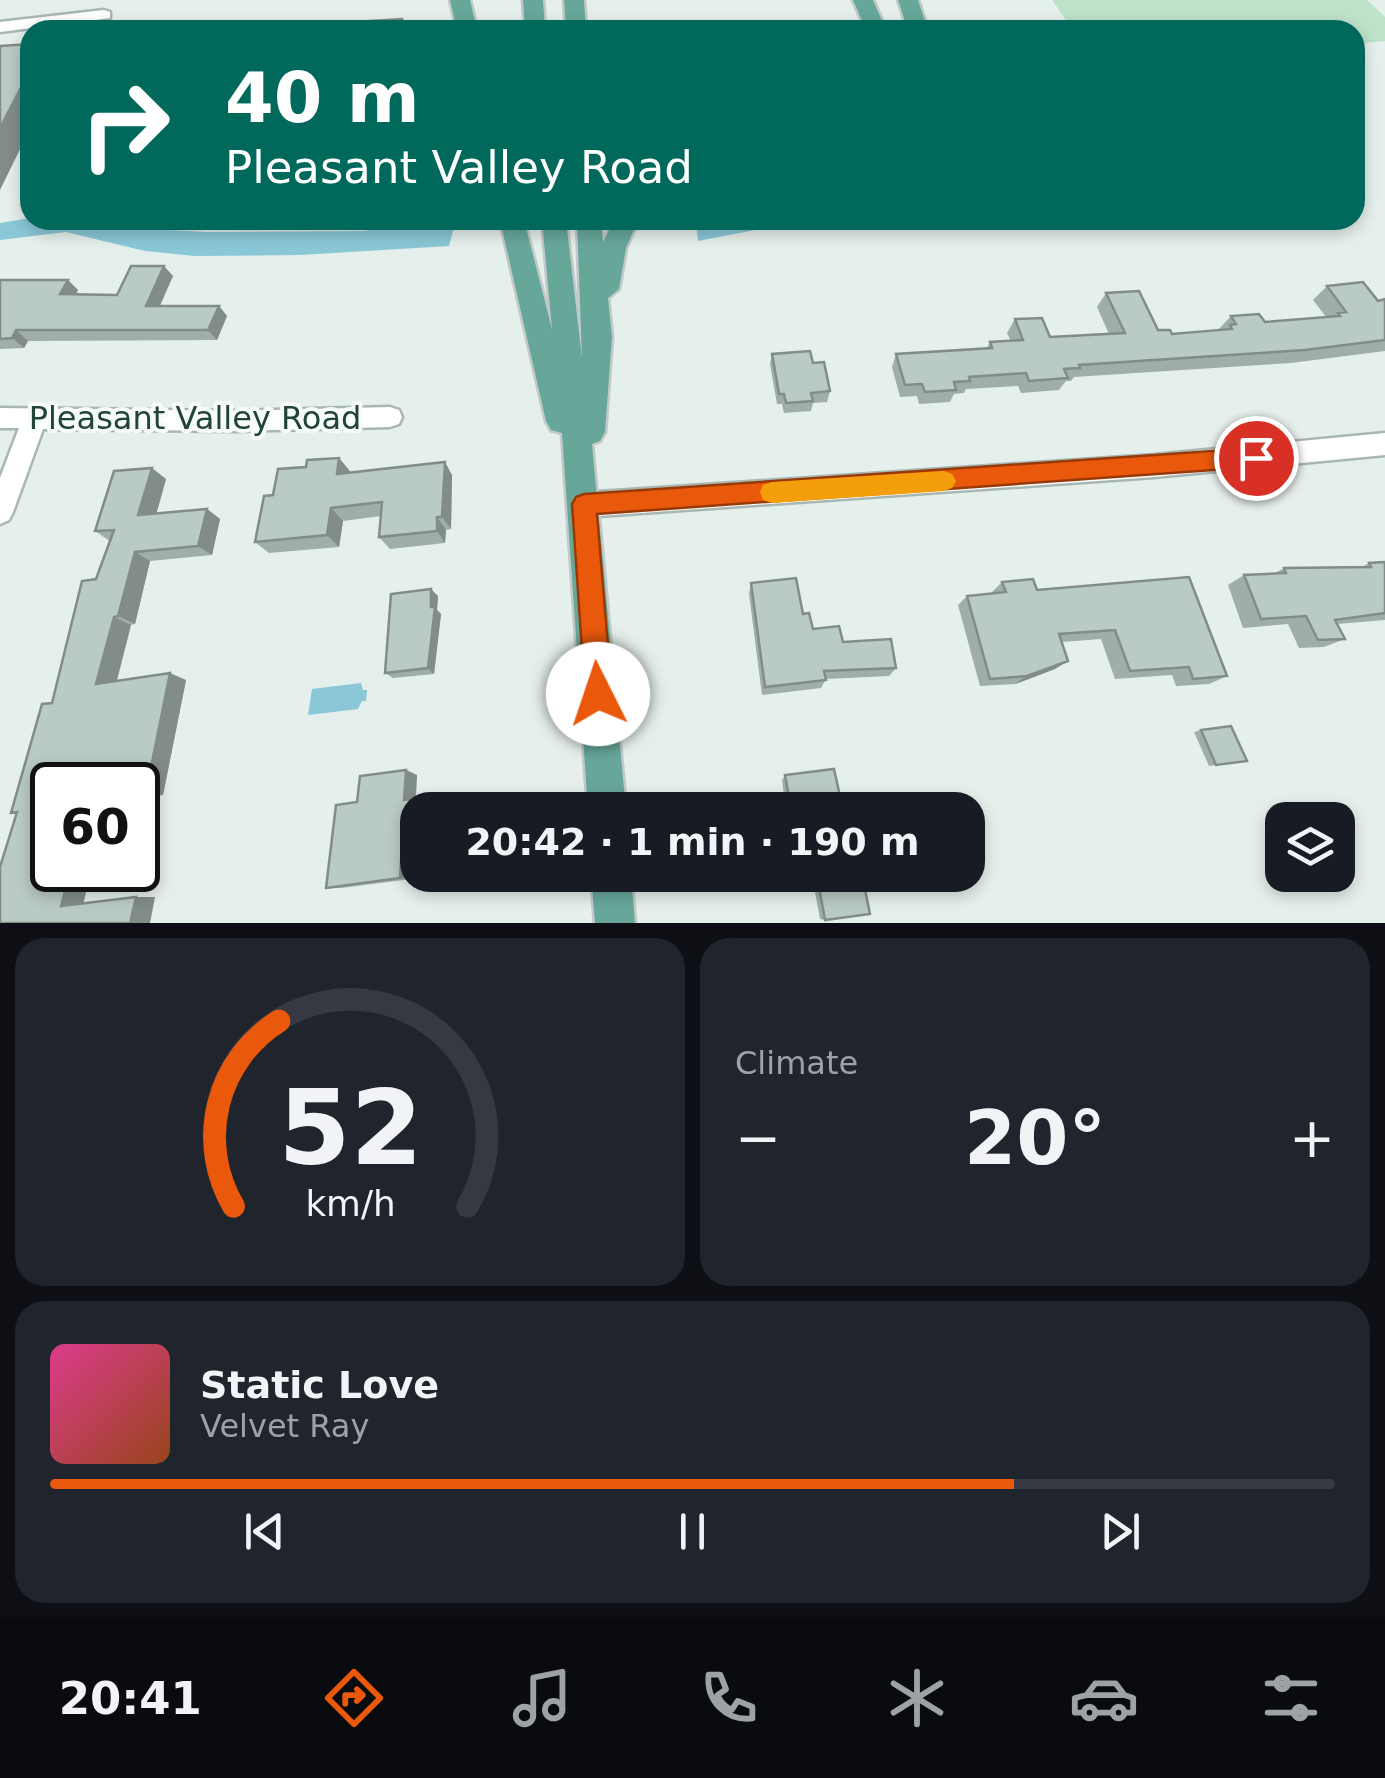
<!DOCTYPE html>
<html lang="en">
<head>
<meta charset="utf-8">
<style>
	:root { --surface:#171b24; --page:#20242c; --text:#f1f3f6; --muted:#9ea1a6; --line:#363941; --accent:#ea580c }
	body { margin:0; font-family:"DejaVu Sans",sans-serif; background:var(--page); color:var(--text); height:100vh; display:flex; flex-direction:column; font-size:38px; white-space:nowrap }
	* { box-sizing:border-box; margin:0 }
	p { font-size:32px; color:var(--muted) }
	.icon { flex:none; width:55px; height:55px; fill:none; stroke:currentColor; stroke-width:2; stroke-linecap:round; stroke-linejoin:round }
	.map { position:relative; height:923px; overflow:hidden }
	.details { display:flex; flex-direction:column; gap:15px; padding:15px; background:#0d0f14; flex:1 }
	.details>* { flex:none }
	.guide { position:absolute; left:20px; top:20px; width:1345px; height:210px; border-radius:30px; box-shadow:0 5px 15px #0003; background:#00695c; color:#fff; overflow:hidden }
	.controls { position:absolute; left:1265px; top:802px; display:grid; gap:20px }
	.controls a { display:grid; place-items:center; width:90px; height:90px; border-radius:20px; background:var(--surface); box-shadow:0 5px 15px #0003; font-size:50px }
	.speed { position:absolute; left:30px; top:762px; display:flex; gap:20px; font-size:50px; font-weight:700; text-align:center }
	.speed>* { display:grid; place-content:center; width:130px; height:130px; border-radius:50%; background:var(--surface); box-shadow:0 5px 15px #0003; line-height:1 }
	.speed .limit { border:5px solid #111; border-radius:15px; background:#fff; color:#111 }
	.pin { position:absolute; display:grid; place-items:center; width:85px; height:85px; color:#fff; margin:-42px; border:5px solid #fff; border-radius:50%; box-shadow:0 2px 10px #0007 }
	.me { position:absolute; width:110px; margin:-55px; rotate:356deg; stroke-linejoin:round; filter:drop-shadow(0 0 8px #0008) }
	.turn { display:flex; align-items:center; gap:35px; height:210px; padding:0 40px; font-size:45px }
	.turn .icon { width:130px; height:130px; stroke-width:2.5 }
	.turn b { display:block; font-size:70px; line-height:85px }
	.big { font-size:75px; font-weight:700; line-height:1.1 }
	.details .card { flex:1; display:flex; flex-direction:column; justify-content:center; gap:15px; min-width:0; padding:0 35px; border-radius:30px; background:var(--page) }
	.details .dial { align-items:center; gap:0 }
	.dial svg { height:260px; overflow:visible; fill:none; stroke:var(--line); stroke-width:7; stroke-linecap:round; text-anchor:middle }
	.dial text { fill:var(--text); stroke:none }
	.song { display:flex; align-items:center; gap:30px }
	.cover { width:120px; height:120px; border-radius:15px; background:linear-gradient(135deg,hsl(330 70% 55%),hsl(20 70% 35%)) }
	.played { height:10px; border-radius:5px; background:linear-gradient(90deg,var(--accent) 75%,var(--line) 75%) }
	.keys { display:flex; justify-content:space-around; direction:ltr }
	.heat { display:flex; justify-content:space-between; align-items:center; font-size:55px; direction:ltr }
	.details .tiles { flex:1; display:grid; gap:15px; grid-template-columns:1fr 1fr }
	.card:last-child { grid-column:span 2 }
	.trip { position:absolute; left:400px; top:792px; width:585px; height:100px; border-radius:30px; background:var(--surface); box-shadow:0 5px 15px #0003; font-weight:700; line-height:100px; text-align:center }
	.dock { display:flex; height:160px; justify-content:space-around; align-items:center; background:#090b0e; color:var(--muted) }
	.dock .icon { width:70px; height:70px }
	.dock .selected { color:var(--accent) }
	.dock b { font-size:45px; color:var(--text) }
	.map>svg:first-child { display:block }
	.green { fill:#bde1c9 }
	.water { fill:#8ac7d7 }
	.lines { fill:none; stroke-linecap:round; stroke-linejoin:round }
	.minor-casing { stroke:#a7b8b3; stroke-width:5 }
	.primary-casing { stroke:#c1cac8; stroke-width:5 }
	.minor { fill:#fff; fill-rule:evenodd }
	.primary { fill:#67a79a; fill-rule:evenodd }
	.wall { fill:#a0aea9 }
	.shaded-wall { fill:#828d89 }
	.building { fill:#bacac4; stroke:#828d89; stroke-width:2.5 }
	.route { fill:#ea580c; stroke:#983908; stroke-width:2.5 }
	.slow { fill:#f59e0b }
	.labels { text-anchor:middle; dominant-baseline:central; stroke-width:8; stroke-linejoin:round; paint-order:stroke }
	.street-label { font-size:32px; fill:#22423c; stroke:#f6fbf9 }
</style>
</head>
<body>
<div class="map">
<svg width="1385" height="923" viewBox="0 0 1385 923">
	<rect width="100%" height="100%" fill="#e5efeb"/>
	<path class="green" d="M1052,0H1367L1385,17V41L1355,44V30H1073Z"/>
	<path class="water" d="M30,218L111,220L167,230L207,232L363,231L456,220L449,246L300,255L195,256L145,251L66,232L0,240V223Z
		M696,220H1017L996,224L776,226L698,241Z
		M361,683L363,690H367L366,701H362L358,709L308,715L312,689Z"/>
	<g class="lines">
		<defs>
			<path id="minor" d="M104,10L110,12V18L0,32V22Z
				M390,407L399,410L402,417L399,424L390,427L236,431L43,429L13,512L9,520L0,524V478L19,428H0V408L236,411Z
				M1385,433V455L1154,477L584,517L575,513L571,505L575,497L584,493L1154,455Z"/>
			<path id="primary" d="M450,0H470L477,30H457Z
				M523,0H543L545,30H525Z
				M564,0H584L586,30H566Z
				M853,0H873L886,30H866Z
				M898,0H918L928,30H908Z
				M500,220H524L552,329L542,220H566L582,358L577,220H601L603,242L614,220H638L626,248L619,289L608,298L612,337L605,432L600,441L592,444L626,810H588L562,433L551,430L546,421Z
				M591,875H631L635,923H595Z"/>
		</defs>
		<use href="#minor" class="minor-casing"/>
		<use href="#primary" class="primary-casing"/>
		<use href="#minor" class="minor"/>
		<use href="#primary" class="primary"/>
	</g>
	<path class="wall" d="M173,276L160,306H219L227,316L217,340L28,341L24,348L0,349V280H68L78,290L76,294L117,295Z
		M1327,286L1378,301L1385,299V351L1291,363L1074,377L1071,381H1066L1059,390L1021,393L1018,386L966,389L964,393L954,394L950,402L919,404L917,396L900,397L892,367L896,354L987,348L990,342L1011,341L1007,333L1015,319L1050,337L1109,334L1097,307L1106,293L1158,330L1172,334L1220,330L1219,329L1231,316L1265,322L1326,317L1313,300Z
		M772,354L813,363L830,391L827,402L813,403L811,411L784,413L782,404H777L770,364Z
		M339,458L350,473L452,475L451,529L446,530L445,543L390,549L379,537L381,516L343,521L339,547L269,553L255,542L273,495L306,467Z
		M166,479L156,514L207,509L220,519L212,555L150,561L135,624L131,625L117,681L186,680L163,795L138,799V785H52L67,876H90L83,903L136,897H155L0,923L16,814L11,813L110,541L95,531Z
		M1385,562V620L1337,624L1345,639L1324,647L1299,648L1288,624L1243,628L1228,585L1244,575L1275,573L1284,568L1362,567L1369,563Z
		M1002,582L1037,590L1227,676L1209,684L1176,686L1172,675L1115,679L1101,639L1062,642L1055,669L1015,684L980,686L958,605L967,596L993,593L992,592Z
		M751,583L803,614L813,629L896,668L889,676L826,679L821,688L762,695L749,594Z
		M438,596L437,610L441,614L434,674L393,678L385,673Z
		M1201,730L1247,761L1209,766L1194,732Z
		M406,770L417,775L416,799L429,802L418,810V832L415,833L412,879L341,888H326L357,802Z
		M785,775L843,810H769L772,805L785,803L782,780Z
		M793,875H862L825,920L820,919L812,876L794,879Z"/>
	<path class="shaded-wall" d="M30,70V129L0,190V128Z
		M164,266L173,276L155,316L146,306Z
		M68,280L78,290L71,304L60,294Z
		M219,306L227,316L217,340L208,330Z
		M16,330L28,341L24,348L12,338Z
		M339,458L350,471L348,487L337,474Z
		M445,462L452,475L451,529L442,517Z
		M152,468L166,479L153,526L138,515Z
		M331,508L343,521L339,547L327,535Z
		M207,509L220,519L212,555L198,546Z
		M437,517L446,530L445,543L437,531Z
		M135,552L150,561L135,624L118,616Z
		M431,589L438,596L437,610L441,614L434,674L428,668Z
		M114,617L131,625L114,690L96,684Z
		M1068,661L1055,669L1015,684L1027,676Z
		M170,673L186,680L163,795L146,792Z
		M406,770L417,775L415,803L404,800Z
		M418,798L429,802L428,810H418V829L416,828Z
		M403,830L415,833L412,879L400,878Z
		M52,850V870H69L66,879H44Z
		M69,876H90L83,905L61,906Z
		M136,897H155L150,923H130Z"/>
	<path class="building" d="M402,19L400,30H263H286L287,26Z
		M30,44V70L0,128V46Z
		M131,266H164L146,306H219L208,330H16L12,338L0,339V280H68L60,294L117,295Z
		M1363,282L1378,301L1385,299V340L1305,350L1079,365L1080,368L1064,369L1068,378L1029,381L1026,373L969,377L970,381L954,382L956,390L925,392L922,384L905,385L896,354L992,348L990,342L1023,340L1015,319L1042,318L1050,337L1125,333L1106,293L1139,291L1158,330H1170L1172,334L1232,329L1230,325L1236,324L1231,316L1259,314L1265,322L1340,316L1338,313L1346,312L1327,286Z
		M810,351L813,363L824,362L830,391L811,393L813,401L786,403L784,394H779L772,354Z
		M339,458L337,474L445,462L442,517H437V531L379,537L382,502L331,508L327,535L255,542L264,496L273,495L278,469L306,467L307,460Z
		M152,468L138,515L207,509L198,546L135,552L118,616L114,617L96,684L170,673L146,792L138,793V785H52V850L44,879L69,876L61,906L136,897L130,923H0V867L17,812L11,813L42,704L52,703L82,581L96,579L114,530L95,531L114,471Z
		M1385,562V613L1335,620L1345,639L1318,640L1306,616L1261,619L1244,575L1286,573L1284,568L1371,567L1369,563Z
		M1189,577L1227,676L1193,679L1189,667L1130,671L1115,630L1059,634L1068,661L1027,676L990,679L967,596L1006,592L1002,582L1033,579L1037,590Z
		M796,578L803,614L809,613L813,629L839,626L843,642L891,639L896,668L824,671L826,680L765,687L751,583Z
		M431,589V607H435L428,668L385,673L391,594Z
		M1231,726L1247,761L1216,765L1201,730Z
		M834,769L843,810H773L772,805L790,803L785,775Z
		M406,770L404,800L418,798L416,828L403,830L400,878L326,888L336,805L357,802L360,776Z
		M798,875H862L870,914L825,920L817,876L798,879Z"/>
	<path class="route" d="M1256,448L1264,451L1267,458L1264,464L1256,467L597,514L612,694L608,703L598,707L589,703L585,694L572,504L576,497L584,494Z"/>
	<path class="slow" d="M944,471L952,474L956,481L952,488L944,491L772,503L763,500L760,492L763,485L772,482Z"/>
	<g class="labels">
		<g class="street-label">
			<text x="195" y="418">Pleasant Valley Road</text>
		</g>
	</g>
</svg>
<div class="controls">
<a><svg class="icon" aria-label="layers" viewBox="0 0 24 24"><path d="M12 4l9 5-9 5-9-5zM3 14l9 5 9-5"/></svg></a>
</div>
<div class="speed"><div class="limit">60</div></div>
<div class="pin" style="left:1256px;top:458px;background:#d93025"><svg class="icon" aria-label="arrive" viewBox="0 0 24 24"><path d="M6 21V4h12l-3 4 3 4H6"/></svg></div>
<svg class="me" style="left:598px;top:694px" viewBox="-20 -20 40 40"><circle r="19" fill="#fff"/><path d="M0-13L10 11 0 6-10 11z" fill="#ea580c"/></svg>
<div class="trip">20:42 · 1 min · 190 m</div>
<div class="guide">
<div class="turn"><svg class="icon" aria-label="right" viewBox="0 0 24 24"><path d="M7 20v-9h11M14 6l5 5-5 5"/></svg><div><b>40 m</b>Pleasant Valley Road</div></div>
</div>
</div>
<section class="details">
<div class="tiles">
<div class="card dial"><svg viewBox="0 0 100 80">
<path d="M14 69A42 42 0 1 1 86 69"/>
<path d="M14 69A42 42 0 0 1 28 12" stroke="#ea580c"/>
<text x="50" y="56" font-size="32" font-weight="700">52</text>
<text x="50" y="72" font-size="11">km/h</text>
</svg></div>
<div class="card"><p>Climate</p>
<div class="heat"><a>−</a><b class="big">20°</b><a>+</a></div>
</div>
<div class="card">
<div class="song"><i class="cover"></i><div><b>Static Love</b><p>Velvet Ray</p></div></div>
<div class="played"></div>
<div class="keys"><svg class="icon" aria-label="previous" viewBox="0 0 24 24"><path d="M18 5L8 12l10 7zM5 5v14"/></svg><svg class="icon" aria-label="pause" viewBox="0 0 24 24"><path d="M8 5v14M16 5v14"/></svg><svg class="icon" aria-label="next" viewBox="0 0 24 24"><path d="M6 5l10 7-10 7zM19 5v14"/></svg></div>
</div>
</div>
</section>
<nav class="dock">
<b>20:41</b>
<svg class="icon selected" aria-label="directions" viewBox="0 0 24 24"><path d="M12 3l9 9-9 9-9-9zM9 14v-3h6M13 9l2 2-2 2"/></svg>
<svg class="icon" aria-label="music" viewBox="0 0 24 24"><path d="M9 18V5l10-2v13"/><circle cx="6" cy="18" r="3"/><circle cx="16" cy="16" r="3"/></svg>
<svg class="icon" aria-label="phone" viewBox="0 0 24 24"><path d="M5 4h4l2 5-3 2q2 4 5 5l2-3 5 2v4C11 20 4 13 5 4z"/></svg>
<svg class="icon" aria-label="climate" viewBox="0 0 24 24"><path d="M12 3v18M4 7l16 10M4 17L20 7"/></svg>
<svg class="icon" aria-label="car" viewBox="0 0 24 24"><path d="M5 17H2v-5l4-1 3-4h7l3 4 3 1v5h-3M9 17h6M6 11h13"/><circle cx="7" cy="17" r="2"/><circle cx="17" cy="17" r="2"/></svg>
<svg class="icon" aria-label="filters" viewBox="0 0 24 24"><path d="M4 7h16M4 17h16"/><circle cx="9" cy="7" r="2"/><circle cx="15" cy="17" r="2"/></svg>
</nav>
</body>
</html>
